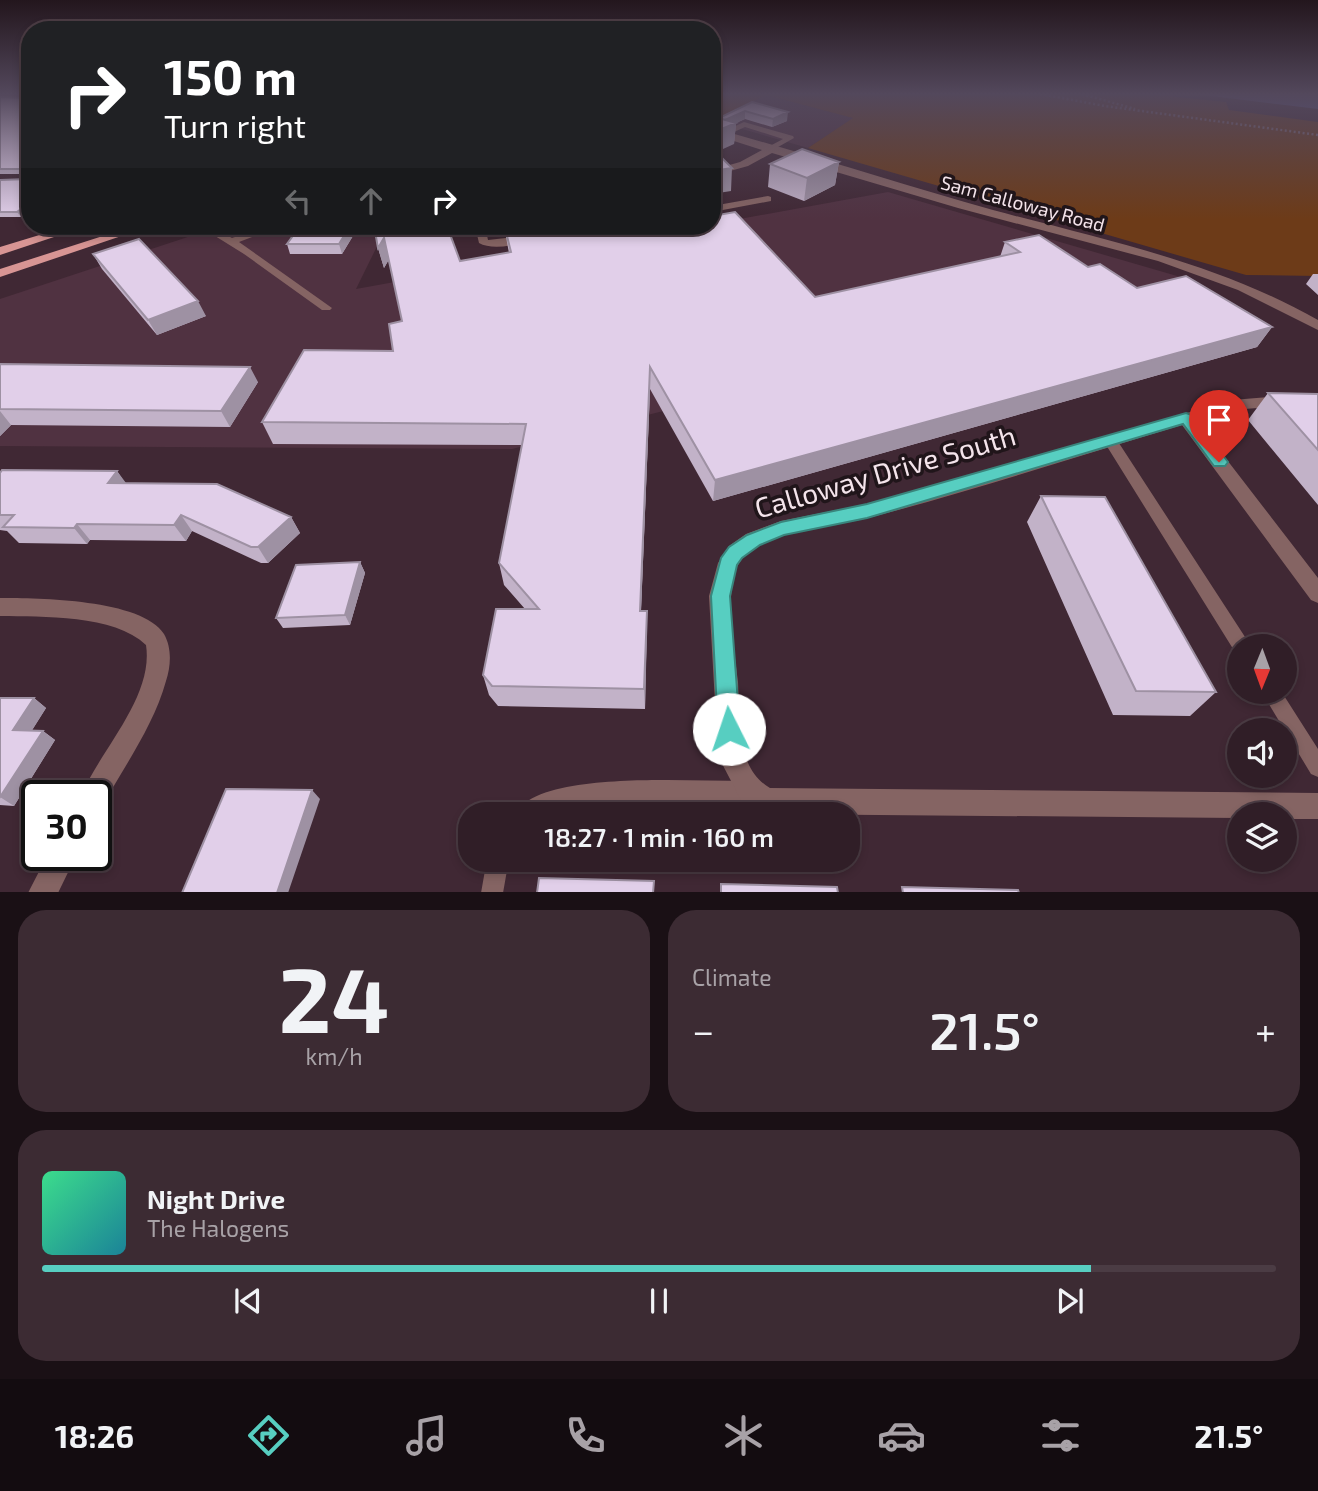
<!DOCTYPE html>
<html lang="en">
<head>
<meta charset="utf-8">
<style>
	:root { --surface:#301e27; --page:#3c2b33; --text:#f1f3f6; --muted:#a8a2a7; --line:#4b3c44; --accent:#57cec1 }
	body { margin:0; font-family:"Exo 2",sans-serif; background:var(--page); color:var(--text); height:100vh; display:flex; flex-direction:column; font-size:26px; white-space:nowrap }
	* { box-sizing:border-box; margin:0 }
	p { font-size:23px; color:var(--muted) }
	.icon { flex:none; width:38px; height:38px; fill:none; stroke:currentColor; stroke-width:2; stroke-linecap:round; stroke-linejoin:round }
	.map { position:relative; height:892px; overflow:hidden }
	.details { display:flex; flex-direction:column; gap:18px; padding:18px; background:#1a1015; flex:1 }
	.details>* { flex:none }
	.guide { position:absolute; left:21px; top:21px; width:700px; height:214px; border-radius:28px; box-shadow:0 4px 10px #0003,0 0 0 2px var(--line); background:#202124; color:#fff; overflow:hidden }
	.needle { width:46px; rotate:181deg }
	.controls { position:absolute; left:1227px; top:634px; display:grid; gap:14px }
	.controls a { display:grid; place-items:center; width:70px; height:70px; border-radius:50%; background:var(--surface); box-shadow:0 4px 10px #0003,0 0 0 2px var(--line); font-size:35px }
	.speed { position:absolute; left:21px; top:780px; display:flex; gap:14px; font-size:35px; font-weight:700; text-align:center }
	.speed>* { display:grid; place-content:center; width:91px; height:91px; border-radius:50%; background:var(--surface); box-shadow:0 4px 10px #0003,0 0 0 2px var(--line); line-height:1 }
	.speed .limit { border:4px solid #111; border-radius:10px; background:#fff; color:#111 }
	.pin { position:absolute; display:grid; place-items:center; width:60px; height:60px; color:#fff; margin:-72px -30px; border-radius:50% 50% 50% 0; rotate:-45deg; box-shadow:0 0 7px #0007 }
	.pin .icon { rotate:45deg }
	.me { position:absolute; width:77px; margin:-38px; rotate:356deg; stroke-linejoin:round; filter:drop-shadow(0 0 5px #0008) }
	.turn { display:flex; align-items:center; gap:24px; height:147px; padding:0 28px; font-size:32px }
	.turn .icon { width:91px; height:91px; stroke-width:2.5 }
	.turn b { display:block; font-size:49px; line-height:60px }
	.lanes { display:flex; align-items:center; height:66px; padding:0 28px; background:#0003; justify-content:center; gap:35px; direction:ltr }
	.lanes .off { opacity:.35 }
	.big { font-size:52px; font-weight:600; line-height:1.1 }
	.details .tile { flex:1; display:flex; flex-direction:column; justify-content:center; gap:10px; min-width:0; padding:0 24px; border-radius:28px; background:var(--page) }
	.details .dial { align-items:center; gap:0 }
	.dial b { font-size:91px; line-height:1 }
	.song { display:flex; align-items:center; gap:21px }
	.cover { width:84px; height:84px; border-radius:10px; background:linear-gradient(135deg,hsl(150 70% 55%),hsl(190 70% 35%)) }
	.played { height:7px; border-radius:4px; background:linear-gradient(90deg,var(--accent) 85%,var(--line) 85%) }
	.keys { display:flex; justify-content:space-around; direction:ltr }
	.heat { display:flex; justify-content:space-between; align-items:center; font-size:38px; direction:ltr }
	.details .tiles { flex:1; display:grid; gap:18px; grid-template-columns:1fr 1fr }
	.tile:last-child { grid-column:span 2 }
	.trip { position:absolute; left:458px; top:802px; width:402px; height:70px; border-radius:28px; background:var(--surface); box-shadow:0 4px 10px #0003,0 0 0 2px var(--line); font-weight:600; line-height:70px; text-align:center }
	.tabs { display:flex; height:112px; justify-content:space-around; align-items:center; background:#130c10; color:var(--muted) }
	.tabs .icon { width:49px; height:49px }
	.tabs .current { color:var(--accent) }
	.tabs b { font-size:32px; color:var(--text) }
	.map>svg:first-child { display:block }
	.built { fill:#503241 }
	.green { fill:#6d3b18 }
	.water { fill:#595793 }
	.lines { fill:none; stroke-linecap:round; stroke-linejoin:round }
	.path { stroke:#846f79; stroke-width:2.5; stroke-dasharray:2 2.5; stroke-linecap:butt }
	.service { fill:#856463; fill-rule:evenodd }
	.minor { fill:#856463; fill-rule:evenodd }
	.primary { fill:#d89594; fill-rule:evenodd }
	.wall { fill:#c2b2c8 }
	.shaded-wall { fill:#9e91a3 }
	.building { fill:#e1cfe9; stroke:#9e91a3; stroke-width:2 }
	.route { fill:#57cec1; stroke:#39867d; stroke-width:2 }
	.labels { text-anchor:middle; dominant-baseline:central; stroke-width:7; stroke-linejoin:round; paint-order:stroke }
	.far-street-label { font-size:19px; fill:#f4e4eb; stroke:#20151a }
	.near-street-label { font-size:28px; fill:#f4e4eb; stroke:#20151a }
</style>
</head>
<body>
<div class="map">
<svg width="1318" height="893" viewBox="0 0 1318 893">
	<rect width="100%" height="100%" fill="#402834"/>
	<path class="built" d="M766,95L854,118L808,148L714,121Z
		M888,192L1184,278L1146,290L512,449L0,446V299L221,226H387L356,289Z"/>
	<path class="green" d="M712,94H1147L1226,102L1229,110L1318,122V276L1246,275L808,148L853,118L766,95L714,121Z"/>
	<path class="water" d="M1194,94H1318V109L1203,95Z"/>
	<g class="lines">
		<path class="path" d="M1040,94L1105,106L1318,135
			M1082,94L1135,109"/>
		<path class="service" d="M744,122L793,136L794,138L771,151H768V147L783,139L745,127L725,136L718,134Z
			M768,196L771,197V201L712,212V206Z
			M199,226H210L232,238L268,226H281L239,242L332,308L330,310H322L244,254Z
			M475,226H485L488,240L524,236L529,239C517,246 491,250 479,243Z
			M1110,435L1115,437L1247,640L1250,646H1239V653L1235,652L1103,440Z
			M1261,691H1281L1318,749V777L1311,774Z
			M667,780L750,781L757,784L760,791L757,798L750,801H633L569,808L548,814H516C530,780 634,780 667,780Z
			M487,859H509L503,893H481Z"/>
		<path class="minor" d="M0,94H30V100H0Z
			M712,128C806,153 899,184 993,210C1104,240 1216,262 1318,320V330L1238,290L1158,261L958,208L772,153L748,166L712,176V170L740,162L762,150L712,134Z
			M1318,393V403L1233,410L1197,421L1318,578V603L1311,600L1182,425C1078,456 973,491 868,518C829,528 773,527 743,558C721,580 735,652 738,682C740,717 735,768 770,788L1318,793V819H1284V814H1239V818L766,814L741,800L718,756L709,596L718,563L729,546L746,534L781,521L867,504L1232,400Z
			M0,598C38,598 142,599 164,634C172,648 171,666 166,681C154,725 125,765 103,805L96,808V796H81C100,750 154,697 146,645C114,614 42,617 0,616Z
			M47,856H76L58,893H28Z"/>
		<path class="primary" d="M69,226H87L0,255V247Z
			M134,226H151L0,277V269Z"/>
	</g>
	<path class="wall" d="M30,94V211L21,217H0V180L28,179L29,174H0V97L27,98Z
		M752,102L787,121L772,127L745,119L736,123L734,144L719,118Z
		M839,162L835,185L804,201L768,187L770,164Z
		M300,226H359L342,254H290L287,244Z
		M503,226H636L638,230L815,297L1000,257L1005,242L1088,267L1137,288L1272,327L1257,347L713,501L650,389L641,611H647L645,709L498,706L489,695L483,675L525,609L504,585L499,563L522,445L273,444L262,422L393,351L402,321L389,259L384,268L378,248L460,261L509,253L506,237H505Z
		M93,254L206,316L157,335L102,269Z
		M1313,274H1318V295L1306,284Z
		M0,364L258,382L230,427L11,425L0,436Z
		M1268,393L1318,394V505L1248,420Z
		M117,471L125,483L291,517L300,533L268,563H261L192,531L186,541L90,540L87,544L19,543L7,531L0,530V473Z
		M1041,496L1216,692L1190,716L1113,715L1027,522Z
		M360,562L365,573L350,625L283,628L276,618Z
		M0,698H34L46,708L32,730L43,731L55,740L14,806L0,805Z"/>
	<path class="shaded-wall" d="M745,111V119L736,123L734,144L712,154V133L724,120Z
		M788,112L787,121L772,127L773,119Z
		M839,162L835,185L804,201L807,178Z
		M732,168L731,191L712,194V171Z
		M30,202V211L21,217L17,212Z
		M350,226H359L342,254L339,244Z
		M503,226H576L505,228L506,237H505Z
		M384,238L390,258L384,268L378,248Z
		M198,301L206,316L157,335L148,320Z
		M1272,327L1257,347L713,501L715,480Z
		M250,367L258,382L230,427L221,411Z
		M650,367V389L640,632V611Z
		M0,411L11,425L0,436Z
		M117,471L129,487L108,483Z
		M181,515L192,531L186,541L174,525Z
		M291,517L300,533L268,563L258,547Z
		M77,524L90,540L87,544L74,528Z
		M360,562L365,573L350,625L345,615Z
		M647,611V632L645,709L644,689Z
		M34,698L46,708L26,740L13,730Z
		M43,731L55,740L14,806L0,797Z
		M312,790L320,799L288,893H277Z"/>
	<path class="building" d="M28,94H30V202L17,212H0V180L28,179L29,172L27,169H0V97L27,98Z
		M752,102L788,112L773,119L745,111L725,120L719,118Z
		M712,116L736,123L712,133Z
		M802,149L839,162L807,178L770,164Z
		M719,155L732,168L712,171V156Z
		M735,212L815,297L1020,252L1005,242L1039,235L1088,267L1100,264L1137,288L1186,276L1272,327L715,480L650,367L640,611H647L644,689L492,686L483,675L496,609H539L499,563L526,424L262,422L304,350L393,351L389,324L402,321L384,238L378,248L374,226H447L460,261L511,252L505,228L522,226H636L638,230L659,226H712V216Z
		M300,226H350L339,244H287Z
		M139,239L198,301L148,320L93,254Z
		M0,364L250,367L221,411L0,409Z
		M1268,393L1318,394V450Z
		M2,470L117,471L108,483L217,484L291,517L258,547H251L181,515L174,525L77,524L74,528L3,527L14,515H0V473Z
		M1041,496L1105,497L1216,692L1136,691Z
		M360,562L345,615L276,618L296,565Z
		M0,698H34L13,730L43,731L0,797Z
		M226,789L312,790L277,893H182Z
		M539,878L654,881L653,893H537Z
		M721,884L837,887L838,893H721Z
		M902,887L1018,890L1019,893H903Z"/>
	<linearGradient id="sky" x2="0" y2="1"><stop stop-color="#23161d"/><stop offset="0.43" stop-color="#53485c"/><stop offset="1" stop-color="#53485c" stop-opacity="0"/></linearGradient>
	<rect width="1318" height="219" fill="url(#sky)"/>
	<path class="route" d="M1186,413L1192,415L1225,458L1228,462L1225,466H1214L1183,424L867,518L784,535L760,545L742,558L737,565L730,596L740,729L737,737L729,740L721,737L718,729L711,596L721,558L729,547L747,535L781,522L867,504Z"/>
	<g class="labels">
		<g class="far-street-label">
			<text transform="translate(1023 203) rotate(15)">Sam Calloway Road</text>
		</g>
		<g class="near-street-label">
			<text transform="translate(885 471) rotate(-16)">Calloway Drive South</text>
		</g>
	</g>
</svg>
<div class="controls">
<a><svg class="needle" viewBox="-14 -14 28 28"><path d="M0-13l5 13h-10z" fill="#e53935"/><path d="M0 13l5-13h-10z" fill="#a8a2a7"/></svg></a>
<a><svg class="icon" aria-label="sound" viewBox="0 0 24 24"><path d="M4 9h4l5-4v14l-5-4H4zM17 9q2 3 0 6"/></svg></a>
<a><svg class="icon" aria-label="layers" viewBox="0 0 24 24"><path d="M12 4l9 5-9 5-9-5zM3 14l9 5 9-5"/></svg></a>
</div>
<div class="speed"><div class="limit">30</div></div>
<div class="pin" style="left:1219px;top:462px;background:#d93025"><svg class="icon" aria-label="arrive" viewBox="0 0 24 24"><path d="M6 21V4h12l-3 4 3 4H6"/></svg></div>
<svg class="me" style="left:729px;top:729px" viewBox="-20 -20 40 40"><circle r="19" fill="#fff"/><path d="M0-13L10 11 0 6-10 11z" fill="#57cec1"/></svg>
<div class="trip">18:27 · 1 min · 160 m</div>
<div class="guide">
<div class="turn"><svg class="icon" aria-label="right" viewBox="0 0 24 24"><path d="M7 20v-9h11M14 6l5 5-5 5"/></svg><div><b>150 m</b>Turn right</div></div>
<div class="lanes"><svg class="icon off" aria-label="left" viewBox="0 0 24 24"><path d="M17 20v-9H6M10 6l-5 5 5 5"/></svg><svg class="icon off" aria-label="ahead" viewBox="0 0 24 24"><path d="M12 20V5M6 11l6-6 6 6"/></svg><svg class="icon" aria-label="right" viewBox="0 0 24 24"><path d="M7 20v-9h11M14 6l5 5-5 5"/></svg></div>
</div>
</div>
<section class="details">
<div class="tiles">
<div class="tile dial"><b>24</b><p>km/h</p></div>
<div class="tile"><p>Climate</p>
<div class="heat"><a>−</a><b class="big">21.5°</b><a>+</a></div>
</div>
<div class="tile">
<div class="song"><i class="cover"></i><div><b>Night Drive</b><p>The Halogens</p></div></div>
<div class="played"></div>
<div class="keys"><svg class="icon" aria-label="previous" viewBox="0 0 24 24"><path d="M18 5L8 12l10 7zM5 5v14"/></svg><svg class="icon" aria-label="pause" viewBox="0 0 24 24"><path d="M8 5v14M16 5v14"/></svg><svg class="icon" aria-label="next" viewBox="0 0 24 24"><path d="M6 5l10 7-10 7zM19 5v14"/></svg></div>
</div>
</div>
</section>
<nav class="tabs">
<b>18:26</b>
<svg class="icon current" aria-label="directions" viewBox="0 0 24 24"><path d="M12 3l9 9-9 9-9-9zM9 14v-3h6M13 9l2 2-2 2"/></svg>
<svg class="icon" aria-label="music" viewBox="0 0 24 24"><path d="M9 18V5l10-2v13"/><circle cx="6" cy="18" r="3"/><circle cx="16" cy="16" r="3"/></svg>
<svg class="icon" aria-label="phone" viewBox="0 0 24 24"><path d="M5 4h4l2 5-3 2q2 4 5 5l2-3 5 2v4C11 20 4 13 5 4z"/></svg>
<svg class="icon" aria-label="climate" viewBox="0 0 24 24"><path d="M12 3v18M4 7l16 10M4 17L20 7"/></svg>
<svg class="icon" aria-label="car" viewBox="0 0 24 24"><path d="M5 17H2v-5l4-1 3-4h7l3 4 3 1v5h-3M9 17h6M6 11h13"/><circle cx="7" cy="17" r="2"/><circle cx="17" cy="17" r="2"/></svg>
<svg class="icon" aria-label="filters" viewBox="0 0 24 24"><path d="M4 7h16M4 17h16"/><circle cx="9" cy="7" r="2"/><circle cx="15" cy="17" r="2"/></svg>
<b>21.5°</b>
</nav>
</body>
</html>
